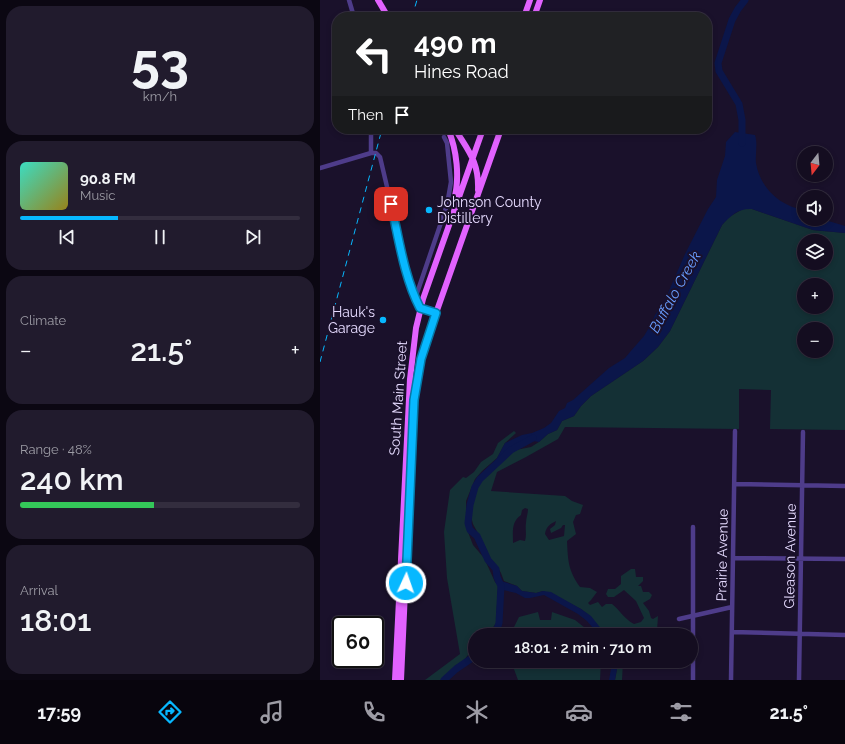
<!DOCTYPE html>
<html lang="en">
<head>
<meta charset="utf-8">
<style>
	:root { --surface:#140d20; --page:#211b2d; --text:#f1f3f6; --muted:#9d9ca5; --line:#332d3e; --accent:#07b8ff }
	body { margin:0; font-family:Raleway,sans-serif; background:var(--page); color:var(--text); height:100vh; display:flex; flex-direction:column; font-size:15px; white-space:nowrap }
	* { box-sizing:border-box; margin:0 }
	p { font-size:13px; color:var(--muted) }
	.icon { flex:none; width:22px; height:22px; fill:none; stroke:currentColor; stroke-width:2; stroke-linecap:round; stroke-linejoin:round }
	.map { position:relative; flex:1; overflow:hidden }
	.drawer { display:flex; flex-direction:column; gap:6px; padding:6px; background:#0b0712; width:320px }
	.drawer>* { flex:none }
	.guide { position:absolute; left:12px; top:12px; width:380px; height:122px; border-radius:16px; box-shadow:0 2px 6px #0003,0 0 0 1px var(--line); background:#202124; color:#fff; overflow:hidden }
	.needle { width:26px; rotate:196deg }
	.tools { position:absolute; left:477px; top:146px; display:grid; gap:8px }
	.tools a { display:grid; place-items:center; width:36px; height:36px; border-radius:50%; background:var(--surface); box-shadow:0 2px 6px #0003,0 0 0 1px var(--line); font-size:20px }
	.speed { position:absolute; left:12px; top:616px; display:flex; gap:8px; font-size:20px; font-weight:700; text-align:center }
	.speed>* { display:grid; place-content:center; width:52px; height:52px; border-radius:50%; background:var(--surface); box-shadow:0 2px 6px #0003,0 0 0 1px var(--line); line-height:1 }
	.speed .limit { border:2px solid #111; border-radius:6px; background:#fff; color:#111 }
	.pin { position:absolute; display:grid; place-items:center; width:34px; height:34px; color:#fff; margin:-17px; border-radius:8px; box-shadow:0 2px 6px #0006 }
	.me { position:absolute; width:44px; margin:-22px; rotate:3deg; stroke-linejoin:round; filter:drop-shadow(0 0 3px #0008) }
	.turn { display:flex; align-items:center; gap:14px; height:84px; padding:0 16px; font-size:18px }
	.turn .icon { width:52px; height:52px; stroke-width:2.5 }
	.turn b { display:block; font-size:28px; line-height:34px }
	.then { display:flex; align-items:center; height:38px; padding:0 16px; background:#0003; gap:8px; font-size:15px }
	.big { font-size:30px; font-weight:600; line-height:1.1 }
	.drawer .tile { flex:1; display:flex; flex-direction:column; justify-content:center; gap:6px; min-width:0; padding:0 14px; border-radius:16px; background:var(--page) }
	.drawer .dial { align-items:center; gap:0 }
	.dial b { font-size:52px; line-height:1 }
	.song { display:flex; align-items:center; gap:12px }
	.cover { width:48px; height:48px; border-radius:6px; background:linear-gradient(135deg,hsl(170 70% 55%),hsl(50 70% 35%)) }
	.played { height:4px; border-radius:2px; background:linear-gradient(90deg,var(--accent) 35%,var(--line) 35%) }
	.keys { display:flex; justify-content:space-around; direction:ltr }
	.heat { display:flex; justify-content:space-between; align-items:center; font-size:22px; direction:ltr }
	.charge { height:6px; border-radius:3px; background:linear-gradient(90deg,#34c759 48%,var(--line) 0) }
	.trip { position:absolute; left:148px; top:628px; width:230px; height:40px; border-radius:20px; background:var(--surface); box-shadow:0 2px 6px #0003,0 0 0 1px var(--line); font-weight:600; line-height:40px; text-align:center }
	.tabs { display:flex; height:64px; justify-content:space-around; align-items:center; background:#08050d; color:var(--muted) }
	.tabs .icon { width:28px; height:28px }
	.tabs .active { color:var(--accent) }
	.tabs b { font-size:18px; color:var(--text) }
	main { display:flex; flex:1; min-height:0 }
	.map>svg:first-child { display:block }
	.green { fill:#143035; fill-rule:evenodd }
	.water { fill:#0b164a }
	.lines { fill:none; stroke-linecap:round; stroke-linejoin:round }
	.river { stroke:#0b164a; stroke-width:7 }
	.minor { stroke:#4e3c8a; stroke-width:4.5 }
	.major { stroke:#e262ff; stroke-width:6 }
	.rail { stroke:#07b8ff; stroke-width:1; stroke-dasharray:6 5; stroke-linecap:butt }
	.route-casing { stroke:#0578a6; stroke-width:10 }
	.route { stroke:#07b8ff; stroke-width:7 }
	.poi-dot { fill:#07b8ff; stroke:#1a112b; stroke-width:1.5 }
	.labels { text-anchor:middle; dominant-baseline:central; stroke-width:4; stroke-linejoin:round; paint-order:stroke }
	.poi-label { font-size:14px; fill:#e6dbff; stroke:#1a112b; text-anchor:start }
	.street-label { font-size:14px; fill:#e6dbff; stroke:#1a112b }
	.water-label { font-size:15px; font-style:italic; fill:#699dff; stroke:#1a112b }
</style>
</head>
<body>
<main>
<section class="drawer">
<div class="tile dial"><b>53</b><p>km/h</p></div>
<div class="tile">
<div class="song"><i class="cover"></i><div><b>90.8 FM</b><p>Music</p></div></div>
<div class="played"></div>
<div class="keys"><svg class="icon" aria-label="previous" viewBox="0 0 24 24"><path d="M18 5L8 12l10 7zM5 5v14"/></svg><svg class="icon" aria-label="pause" viewBox="0 0 24 24"><path d="M8 5v14M16 5v14"/></svg><svg class="icon" aria-label="next" viewBox="0 0 24 24"><path d="M6 5l10 7-10 7zM19 5v14"/></svg></div>
</div>
<div class="tile"><p>Climate</p>
<div class="heat"><a>−</a><b class="big">21.5°</b><a>+</a></div>
</div>
<div class="tile"><p>Range · 48%</p><b class="big">240 km</b><div class="charge"></div></div>
<div class="tile"><p>Arrival</p><b class="big">18:01</b></div>
</section>
<div class="map">
<svg width="525" height="680" viewBox="0 0 525 680">
	<rect width="100%" height="100%" fill="#1a112b"/>
	<path class="green" d="M423,209H432L493,230L525,233V430L450,429L451,390L419,389V429L245,427L238,439L206,457L177,472L171,491L245,496L252,501L263,505L260,514L256,515L253,522L256,534L247,541C248,561 248,570 260,587L270,588L277,592L271,600L268,603L270,605L278,602L282,607L286,604H292C300,610 304,619 314,624L321,622L324,618L316,601L304,590L294,597H288L286,594L288,589H295L301,584V576L311,569H315L316,577H323V581L318,586H321L323,592H329L332,595L330,599L323,603L329,611L331,618L333,619L338,616L337,631H345L344,635H286L270,616L261,609L242,599L223,591L216,593L202,591L197,586L184,581L181,573L176,565L169,558L167,550L153,524L151,516L155,493L162,480L170,474L173,468L196,450L211,447L219,442L228,434L237,430L242,421L254,416L261,406L271,396L323,361L338,347L350,331L402,225L409,217ZM484,241H506V263H484ZM484,285H506V307H484ZM484,329H506V351H484ZM205,508L208,509C208,514 206,518 206,523C205,529 207,535 205,541L200,540L193,543C193,532 191,522 201,515L202,510ZM236,521L235,525L230,529L231,533L241,528L243,525H245L244,536L229,540L225,534C226,527 230,524 236,521Z
		M194,431L196,433L185,443L177,458L162,471L155,479L146,501V527L153,545L164,558L175,582L178,585L176,623L168,635H155V652L148,655L144,660L139,665L133,668L122,680H105L140,654L127,578L124,532L130,490L143,477L146,478L154,472L161,462L173,454L178,443Z
		M218,612L220,620H231L232,612L255,620L274,635H182V632L194,627L199,617Z
		M191,661H281L280,680H198Z
		M296,661H303L302,680H295L297,669Z"/>
	<path class="water" d="M415,132L435,135C438,144 435,154 436,163C440,188 460,206 484,210V219H502L525,226V233L493,230L432,209C419,208 411,215 402,225L350,331L338,347L323,361L271,396L261,406L254,416L242,421L237,430L228,434L219,442C195,439 197,447 183,461L177,458L185,443L202,435L212,433L224,428L231,423L239,411L245,408L247,403L253,400L289,368L305,358L310,352L324,336L330,326L335,315L345,300L365,254L388,209L396,197L397,180L405,156L406,142Z
		M178,580L197,586L202,591L216,593L223,591L231,592L261,609L271,616L286,635H279L267,621L258,614L224,595L210,598H205L196,593L183,590L175,582Z
		M290,661H296L297,669L295,680H289L291,669Z"/>
	<g class="lines">
		<path class="river" d="M422,143V120L419,104L399,71L398,63L412,20L418,9L425,0
			M175,635L179,623L181,586L177,577L176,569L168,560L157,536L150,530L149,527L148,523L150,505L155,487L160,479L191,450L213,438
			M124,680L136,669L155,656"/>
		<path class="minor" d="M29,0L34,17
			M51,129V153
			M0,168L51,153H56L60,157L88,276L95,299L100,308L116,313
			M95,299L127,205L131,182L127,143L124,137
			M415,484L525,486
			M413,558L525,559
			M359,619L412,607
			M412,632L525,635
			M373,680V527
			M411,680L415,431
			M479,680L483,432"/>
		<path class="major" d="M58,0L68,17
			M204,17L210,0
			M214,17L220,0
			M128,129C137,150 140,178 134,200
			M135,129C149,152 159,162 158,190
			M75,680L90,379L96,328L103,299L163,129
			M81,680L93,414C95,386 101,359 109,333L181,129"/>
		<path class="rail" d="M92,17L97,0
			M0,362L62,129"/>
	</g>
	<g class="lines">
		<defs>
			<path id="route" d="M71,204C79,239 84,277 100,308L116,313L101,359L94,400L86,583"/>
		</defs>
		<use href="#route" class="route-casing"/>
		<use href="#route" class="route"/>
	</g>
	<g class="poi-dot">
		<circle cx="109" cy="210" r="4"/>
		<circle cx="63" cy="320" r="4"/>
	</g>
	<g class="labels">
		<g class="poi-label">
			<text x="117" y="202">Johnson County<tspan x="117" dy="16">Distillery</tspan></text>
			<text x="55" y="312" text-anchor="end">Hauk's<tspan x="55" dy="16">Garage</tspan></text>
		</g>
		<g class="street-label">
			<text transform="translate(78 398) rotate(-86)">South Main Street</text>
			<text transform="translate(402 555) rotate(-89)">Prairie Avenue</text>
			<text transform="translate(470 556) rotate(-89)">Gleason Avenue</text>
		</g>
		<g class="water-label">
			<text transform="translate(355 292) rotate(-61)">Buffalo Creek</text>
		</g>
	</g>
</svg>
<div class="tools">
<a><svg class="needle" viewBox="-14 -14 28 28"><path d="M0-13l5 13h-10z" fill="#e53935"/><path d="M0 13l5-13h-10z" fill="#9d9ca5"/></svg></a>
<a><svg class="icon" aria-label="sound" viewBox="0 0 24 24"><path d="M4 9h4l5-4v14l-5-4H4zM17 9q2 3 0 6"/></svg></a>
<a><svg class="icon" aria-label="layers" viewBox="0 0 24 24"><path d="M12 4l9 5-9 5-9-5zM3 14l9 5 9-5"/></svg></a>
<a>+</a>
<a>−</a>
</div>
<div class="speed"><div class="limit">60</div></div>
<div class="pin" style="left:71px;top:204px;background:#d93025"><svg class="icon" aria-label="arrive" viewBox="0 0 24 24"><path d="M6 21V4h12l-3 4 3 4H6"/></svg></div>
<svg class="me" style="left:86px;top:583px" viewBox="-20 -20 40 40"><circle r="17" fill="#07b8ff" stroke="#fff" stroke-width="3"/><path d="M0-11L8 9 0 5-8 9z" fill="#fff"/></svg>
<div class="trip">18:01 · 2 min · 710 m</div>
<div class="guide">
<div class="turn"><svg class="icon" aria-label="left" viewBox="0 0 24 24"><path d="M17 20v-9H6M10 6l-5 5 5 5"/></svg><div><b>490 m</b>Hines Road</div></div>
<div class="then">Then<svg class="icon" aria-label="arrive" viewBox="0 0 24 24"><path d="M6 21V4h12l-3 4 3 4H6"/></svg></div>
</div>
</div>
</main>
<nav class="tabs">
<b>17:59</b>
<svg class="icon active" aria-label="directions" viewBox="0 0 24 24"><path d="M12 3l9 9-9 9-9-9zM9 14v-3h6M13 9l2 2-2 2"/></svg>
<svg class="icon" aria-label="music" viewBox="0 0 24 24"><path d="M9 18V5l10-2v13"/><circle cx="6" cy="18" r="3"/><circle cx="16" cy="16" r="3"/></svg>
<svg class="icon" aria-label="phone" viewBox="0 0 24 24"><path d="M5 4h4l2 5-3 2q2 4 5 5l2-3 5 2v4C11 20 4 13 5 4z"/></svg>
<svg class="icon" aria-label="climate" viewBox="0 0 24 24"><path d="M12 3v18M4 7l16 10M4 17L20 7"/></svg>
<svg class="icon" aria-label="car" viewBox="0 0 24 24"><path d="M5 17H2v-5l4-1 3-4h7l3 4 3 1v5h-3M9 17h6M6 11h13"/><circle cx="7" cy="17" r="2"/><circle cx="17" cy="17" r="2"/></svg>
<svg class="icon" aria-label="filters" viewBox="0 0 24 24"><path d="M4 7h16M4 17h16"/><circle cx="9" cy="7" r="2"/><circle cx="15" cy="17" r="2"/></svg>
<b>21.5°</b>
</nav>
</body>
</html>
